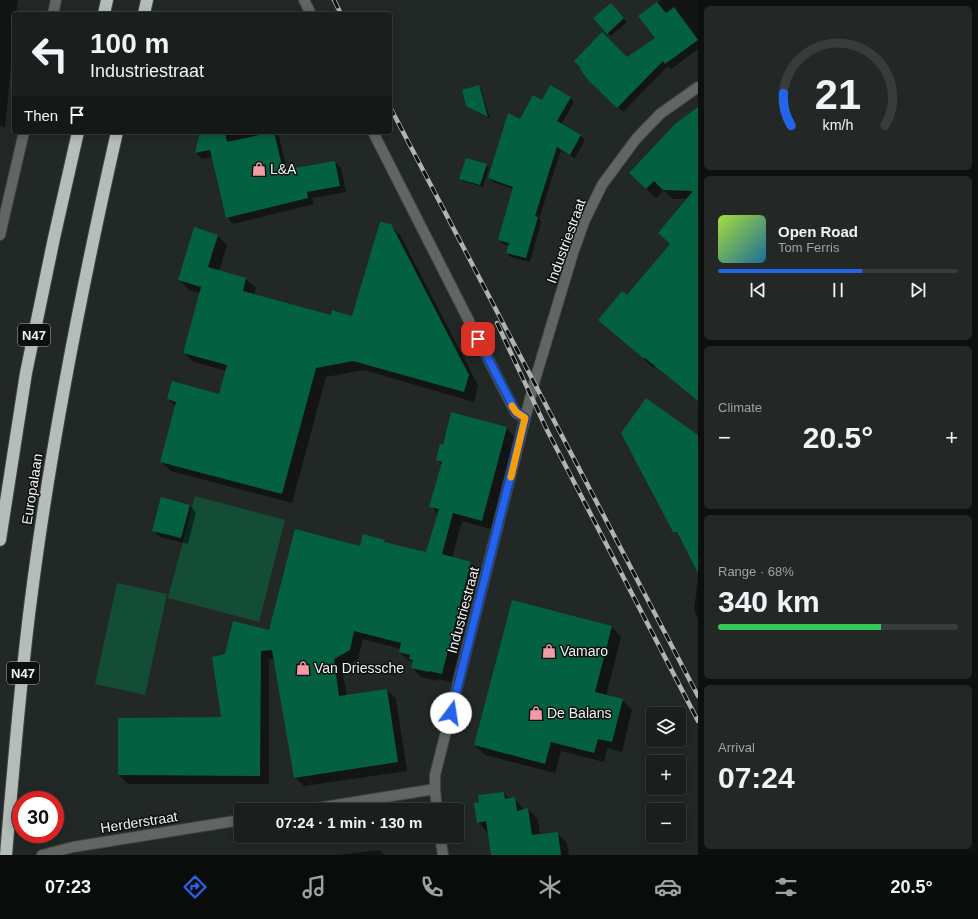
<!DOCTYPE html>
<html lang="en">
<head>
<meta charset="utf-8">
<style>
	:root { --surface:#1a1e1c; --page:#232725; --text:#f1f3f6; --muted:#9fa2a3; --line:#383c3b; --accent:#2563eb }
	body { margin:0; font-family:Helvetica,sans-serif; background:var(--page); color:var(--text); height:100vh; display:flex; flex-direction:column; font-size:15px; white-space:nowrap }
	* { box-sizing:border-box; margin:0 }
	p { font-size:13px; color:var(--muted) }
	.icon { flex:none; width:22px; height:22px; fill:none; stroke:currentColor; stroke-width:2; stroke-linecap:round; stroke-linejoin:round }
	.map { position:relative; flex:1; overflow:hidden }
	.details { display:flex; flex-direction:column; gap:6px; padding:6px; background:#0e100f; width:280px }
	.details>* { flex:none }
	.top-card { position:absolute; left:12px; top:12px; width:380px; height:122px; border-radius:4px; box-shadow:0 2px 10px #0003,0 0 0 1px var(--line); background:#1a1e1c; color:var(--text); overflow:hidden }
	.buttons { position:absolute; left:646px; top:707px; display:grid; gap:8px }
	.buttons a { display:grid; place-items:center; width:40px; height:40px; border-radius:4px; background:var(--surface); box-shadow:0 2px 10px #0003,0 0 0 1px var(--line); font-size:20px }
	.speed { position:absolute; left:12px; top:791px; display:flex; gap:8px; font-size:20px; font-weight:700; text-align:center }
	.speed>* { display:grid; place-content:center; width:52px; height:52px; border-radius:50%; background:var(--surface); box-shadow:0 2px 10px #0003,0 0 0 1px var(--line); line-height:1 }
	.speed .limit { border:6px solid #d22; background:#fff; color:#111 }
	.pin { position:absolute; display:grid; place-items:center; width:34px; height:34px; color:#fff; margin:-17px; border-radius:8px; box-shadow:0 2px 6px #0006 }
	.me { position:absolute; width:44px; margin:-22px; rotate:14deg; stroke-linejoin:round; filter:drop-shadow(0 0 3px #0008) }
	.turn { display:flex; align-items:center; gap:14px; height:84px; padding:0 12px; font-size:18px }
	.turn .icon { width:52px; height:52px; stroke-width:2.5 }
	.turn b { display:block; font-size:28px; line-height:34px }
	.then { display:flex; align-items:center; height:38px; padding:0 12px; background:#0003; gap:8px; font-size:15px }
	.big { font-size:30px; font-weight:700; line-height:1.1 }
	.details .widget { flex:1; display:flex; flex-direction:column; justify-content:center; gap:6px; min-width:0; padding:0 14px; border-radius:6px; background:var(--page) }
	.details .dial { align-items:center; gap:0 }
	.dial svg { height:104px; overflow:visible; fill:none; stroke:var(--line); stroke-width:7; stroke-linecap:round; text-anchor:middle }
	.dial text { fill:var(--text); stroke:none }
	.song { display:flex; align-items:center; gap:12px }
	.cover { width:48px; height:48px; border-radius:6px; background:linear-gradient(135deg,hsl(80 70% 55%),hsl(200 70% 35%)) }
	.played { height:4px; border-radius:2px; background:linear-gradient(90deg,var(--accent) 60%,var(--line) 60%) }
	.keys { display:flex; justify-content:space-around; direction:ltr }
	.heat { display:flex; justify-content:space-between; align-items:center; font-size:22px; direction:ltr }
	.charge { height:6px; border-radius:3px; background:linear-gradient(90deg,#34c759 68%,var(--line) 0) }
	.trip { position:absolute; left:234px; top:803px; width:230px; height:40px; border-radius:4px; background:var(--surface); box-shadow:0 2px 10px #0003,0 0 0 1px var(--line); font-weight:700; line-height:40px; text-align:center }
	.tab-bar { display:flex; height:64px; justify-content:space-around; align-items:center; background:#0a0c0b; color:var(--muted) }
	.tab-bar .icon { width:28px; height:28px }
	.tab-bar .selected { color:var(--accent) }
	.tab-bar b { font-size:18px; color:var(--text) }
	main { display:flex; flex:1; min-height:0 }
	.map>svg:first-child { display:block }
	.pitch { fill:#144d36 }
	.shadow { fill:#0007 }
	.building { fill:#036041 }
	.lines { fill:none; stroke-linecap:round; stroke-linejoin:round }
	.minor-casing { stroke:#3f4542; stroke-width:12 }
	.highway-casing { stroke:#3f4542; stroke-width:14 }
	.minor { stroke:#626563; stroke-width:10 }
	.highway { stroke:#b5bdb8; stroke-width:12 }
	.rail-casing { stroke:#b0b5b3; stroke-width:4.5 }
	.rail { stroke:#0d100f; stroke-width:3; stroke-dasharray:9; stroke-linecap:butt }
	.route-casing { stroke:#184099; stroke-width:10 }
	.route { stroke:#2563eb; stroke-width:7 }
	.slow { stroke:#f59e0b; stroke-width:7 }
	.labels { text-anchor:middle; dominant-baseline:central; stroke-width:3; stroke-linejoin:round; paint-order:stroke }
	.shield { fill:#0d100f; stroke:#acb0ae; stroke-width:1 }
	.shield-label { font-size:13px; font-weight:bold; fill:#f0f4f2 }
	.poi-label { font-size:14px; fill:#f0f4f2; stroke:#0d100f; text-anchor:start }
	.street-label { font-size:14px; fill:#f0f4f2; stroke:#0d100f }
</style>
</head>
<body>
<main>
<div class="map">
<svg width="698" height="855" viewBox="0 0 698 855">
	<rect width="100%" height="100%" fill="#222825"/>
	<path class="pitch" d="M195,496L285,520L259,622L168,598Z
		M117,583L167,594L145,695L95,684Z"/>
	<path class="shadow" d="M0,0H18L16,14H14V36L5,127L0,126Z
		M661,0H698V49L671,69L668,66L623,112L588,78L627,59L656,38L640,16Z
		M614,7L627,22L611,36L608,33Z
		M478,86L481,90L490,119L471,108L467,105Z
		M570,98L574,102L561,125L581,136L585,140L575,158L561,150L539,219L541,222L530,262L511,257L507,253L509,246L503,244L499,240L514,189L493,182L489,178L520,120L543,101Z
		M698,108V401L655,366L654,368L599,320L627,296L671,245L659,233L687,199H673L664,190L656,198L640,183Z
		M208,132H278L287,170L335,162L341,168L346,192L312,198L314,204L233,224L227,217L212,157L202,159L196,153Z
		M486,165L489,168L483,187L463,181L460,178Z
		M390,225L400,235L478,385L474,402L364,370L326,377L292,503L171,471L161,462L176,407L168,399L220,395L227,371L194,362L184,353L201,293L189,290L179,280L217,235L227,245L219,271L246,279L256,288L254,295L332,316L353,318Z
		M506,428L515,437L491,529L462,521L452,558L470,563L480,572L451,682L438,679V681L421,677L412,667L413,662L409,661L400,652L401,649L363,639L358,659L342,669L347,696L387,690L396,699L407,771L304,786L295,777L275,659H269V784H128L119,775L223,718L226,655L270,631L361,547L384,541L388,544L427,553L438,514L431,506L442,465L437,459L444,446Z
		M190,506L196,512L188,544L160,537L153,530Z
		M698,577V619L694,610Z
		M612,627L621,637L606,696L622,700L632,710L622,752L607,748L604,762L561,751L555,773L485,755L475,745Z
		M504,793L510,799L514,798L524,810L528,809L538,819L540,835L557,833L567,843L569,855H492L489,832H487L478,822Z
		M379,850L384,855H339Z"/>
	<path class="building" d="M657,2L666,13L674,7L698,40L665,64L663,61L617,108L587,79L580,69L581,68L574,61L602,32L627,57L655,38L638,16Z
		M611,3L624,18L607,34L593,18Z
		M479,85L488,117L466,106L462,90Z
		M550,85L571,97L557,121L581,135L570,155L557,147L535,216L538,217L526,258L506,253L509,243L498,240L513,187L488,178L508,113L520,119L533,95L542,100Z
		M698,107V401L645,358L644,359L598,320L622,291L627,295L670,244L658,233L693,191L663,190L654,181L646,189L629,173L675,124Z
		M200,132H225L227,142L274,132L283,170L335,161L340,186L307,192L308,198L226,218L210,150L195,153Z
		M466,158L487,164L480,185L459,179Z
		M380,222L391,224L469,375L464,392L353,361L316,368L282,494L160,462L176,402L167,399L172,381L219,394L227,365L183,353L201,287L178,280L194,227L218,235L208,267L246,278L243,291L331,315L332,310L352,316Z
		M646,398L698,435V573L677,532H673L621,433Z
		M451,412L507,427L482,521L453,513L442,554L471,562L442,674L429,671V672L411,668L413,660L409,659L410,655L399,652L401,643L354,631L350,650L334,659L339,696L387,689L398,762L294,778L272,650L261,651L260,776L118,775V718L221,717L212,657L225,654L233,621L269,630L295,529L360,546L363,534L385,540L384,542L426,552L439,509L429,507L442,462L436,460L440,444L443,445Z
		M161,497L190,505L181,538L152,531Z
		M512,600L612,626L595,692L623,699L612,742L598,739L594,753L551,742L545,764L474,745Z
		M504,792L505,799L515,797L517,811L528,808L532,835L558,832L561,855H491L486,821L477,823L474,803L479,802L478,795Z"/>
	<g class="lines">
		<defs>
			<path id="minor" d="M304,0L311,14
				M53,14L56,0
				M373,132L506,394L516,413L525,418
				M0,235L24,132
				M305,810L435,789
				M437,810L435,789V775L534,383L573,253L584,222L602,185L636,139L660,114L698,87
				M440,836L443,855
				M42,855L73,847L241,820"/>
			<path id="highway" d="M104,14L107,0
				M144,14L147,0
				M0,540L26,373L54,238L78,132
				M6,855C13,770 20,684 31,599C51,442 82,286 117,132"/>
		</defs>
		<use href="#minor" class="minor-casing"/>
		<use href="#highway" class="highway-casing"/>
		<use href="#minor" class="minor"/>
		<use href="#highway" class="highway"/>
		<defs>
			<path id="rail" d="M334,0L341,14
				M390,107L698,696
				M497,323L547,430L698,721"/>
		</defs>
		<use href="#rail" class="rail-casing"/>
		<use href="#rail" class="rail"/>
	</g>
	<g class="lines">
		<defs>
			<path id="route" d="M451,713L525,418L516,412L478,339"/>
		</defs>
		<use href="#route" class="route-casing"/>
		<use href="#route" class="route"/>
		<path class="slow" d="M511,477L525,418L516,412L512,406"/>
	</g>
	<defs>
		<symbol id="shop-bare" viewBox="-9 -9 18 18"><path d="M-5-2.5h2.3a2.7 3.5 0 0 1 5.4 0H5L5.5 6h-11ZM-1.5-2.5h3a1.5 2.3 0 0 0-3 0Z" fill="#f49aa5" stroke="#0d100f" stroke-width="2.5" paint-order="stroke"/></symbol>
	</defs>
	<g fill-rule="evenodd">
		<use href="#shop-bare" x="249" y="159" width="20" height="20"/>
		<use href="#shop-bare" x="539" y="641" width="20" height="20"/>
		<use href="#shop-bare" x="293" y="658" width="20" height="20"/>
		<use href="#shop-bare" x="526" y="703" width="20" height="20"/>
	</g>
	<g class="labels">
		<g class="shield">
			<rect x="18" y="324" width="32" height="22" rx="3"/>
			<rect x="7" y="662" width="32" height="22" rx="3"/>
		</g>
		<g class="shield-label">
			<text x="34" y="335">N47</text>
			<text x="23" y="673">N47</text>
		</g>
		<g class="poi-label">
			<text x="270" y="169">L&amp;A</text>
			<text x="560" y="651">Vamaro</text>
			<text x="314" y="668">Van Driessche</text>
			<text x="547" y="713">De Balans</text>
		</g>
		<g class="street-label">
			<text transform="translate(566 241) rotate(-70)">Industriestraat</text>
			<text transform="translate(32 489) rotate(-81)">Europalaan</text>
			<text transform="translate(463 610) rotate(-75)">Industriestraat</text>
			<text transform="translate(139 822) rotate(-9)">Herderstraat</text>
		</g>
	</g>
</svg>
<div class="buttons">
<a><svg class="icon" aria-label="layers" viewBox="0 0 24 24"><path d="M12 4l9 5-9 5-9-5zM3 14l9 5 9-5"/></svg></a>
<a>+</a>
<a>−</a>
</div>
<div class="speed"><div class="limit">30</div></div>
<div class="pin" style="left:478px;top:339px;background:#d93025"><svg class="icon" aria-label="arrive" viewBox="0 0 24 24"><path d="M6 21V4h12l-3 4 3 4H6"/></svg></div>
<svg class="me" style="left:451px;top:713px" viewBox="-20 -20 40 40"><circle r="19" fill="#fff"/><path d="M0-13L10 11 0 6-10 11z" fill="#2563eb"/></svg>
<div class="trip">07:24 · 1 min · 130 m</div>
<div class="top-card">
<div class="turn"><svg class="icon" aria-label="left" viewBox="0 0 24 24"><path d="M17 20v-9H6M10 6l-5 5 5 5"/></svg><div><b>100 m</b>Industriestraat</div></div>
<div class="then">Then<svg class="icon" aria-label="arrive" viewBox="0 0 24 24"><path d="M6 21V4h12l-3 4 3 4H6"/></svg></div>
</div>
</div>
<section class="details">
<div class="widget dial"><svg viewBox="0 0 100 80">
<path d="M14 69A42 42 0 1 1 86 69"/>
<path d="M14 69A42 42 0 0 1 8 44" stroke="#2563eb"/>
<text x="50" y="56" font-size="32" font-weight="700">21</text>
<text x="50" y="72" font-size="11">km/h</text>
</svg></div>
<div class="widget">
<div class="song"><i class="cover"></i><div><b>Open Road</b><p>Tom Ferris</p></div></div>
<div class="played"></div>
<div class="keys"><svg class="icon" aria-label="previous" viewBox="0 0 24 24"><path d="M18 5L8 12l10 7zM5 5v14"/></svg><svg class="icon" aria-label="pause" viewBox="0 0 24 24"><path d="M8 5v14M16 5v14"/></svg><svg class="icon" aria-label="next" viewBox="0 0 24 24"><path d="M6 5l10 7-10 7zM19 5v14"/></svg></div>
</div>
<div class="widget"><p>Climate</p>
<div class="heat"><a>−</a><b class="big">20.5°</b><a>+</a></div>
</div>
<div class="widget"><p>Range · 68%</p><b class="big">340 km</b><div class="charge"></div></div>
<div class="widget"><p>Arrival</p><b class="big">07:24</b></div>
</section>
</main>
<nav class="tab-bar">
<b>07:23</b>
<svg class="icon selected" aria-label="directions" viewBox="0 0 24 24"><path d="M12 3l9 9-9 9-9-9zM9 14v-3h6M13 9l2 2-2 2"/></svg>
<svg class="icon" aria-label="music" viewBox="0 0 24 24"><path d="M9 18V5l10-2v13"/><circle cx="6" cy="18" r="3"/><circle cx="16" cy="16" r="3"/></svg>
<svg class="icon" aria-label="phone" viewBox="0 0 24 24"><path d="M5 4h4l2 5-3 2q2 4 5 5l2-3 5 2v4C11 20 4 13 5 4z"/></svg>
<svg class="icon" aria-label="climate" viewBox="0 0 24 24"><path d="M12 3v18M4 7l16 10M4 17L20 7"/></svg>
<svg class="icon" aria-label="car" viewBox="0 0 24 24"><path d="M5 17H2v-5l4-1 3-4h7l3 4 3 1v5h-3M9 17h6M6 11h13"/><circle cx="7" cy="17" r="2"/><circle cx="17" cy="17" r="2"/></svg>
<svg class="icon" aria-label="filters" viewBox="0 0 24 24"><path d="M4 7h16M4 17h16"/><circle cx="9" cy="7" r="2"/><circle cx="15" cy="17" r="2"/></svg>
<b>20.5°</b>
</nav>
</body>
</html>
